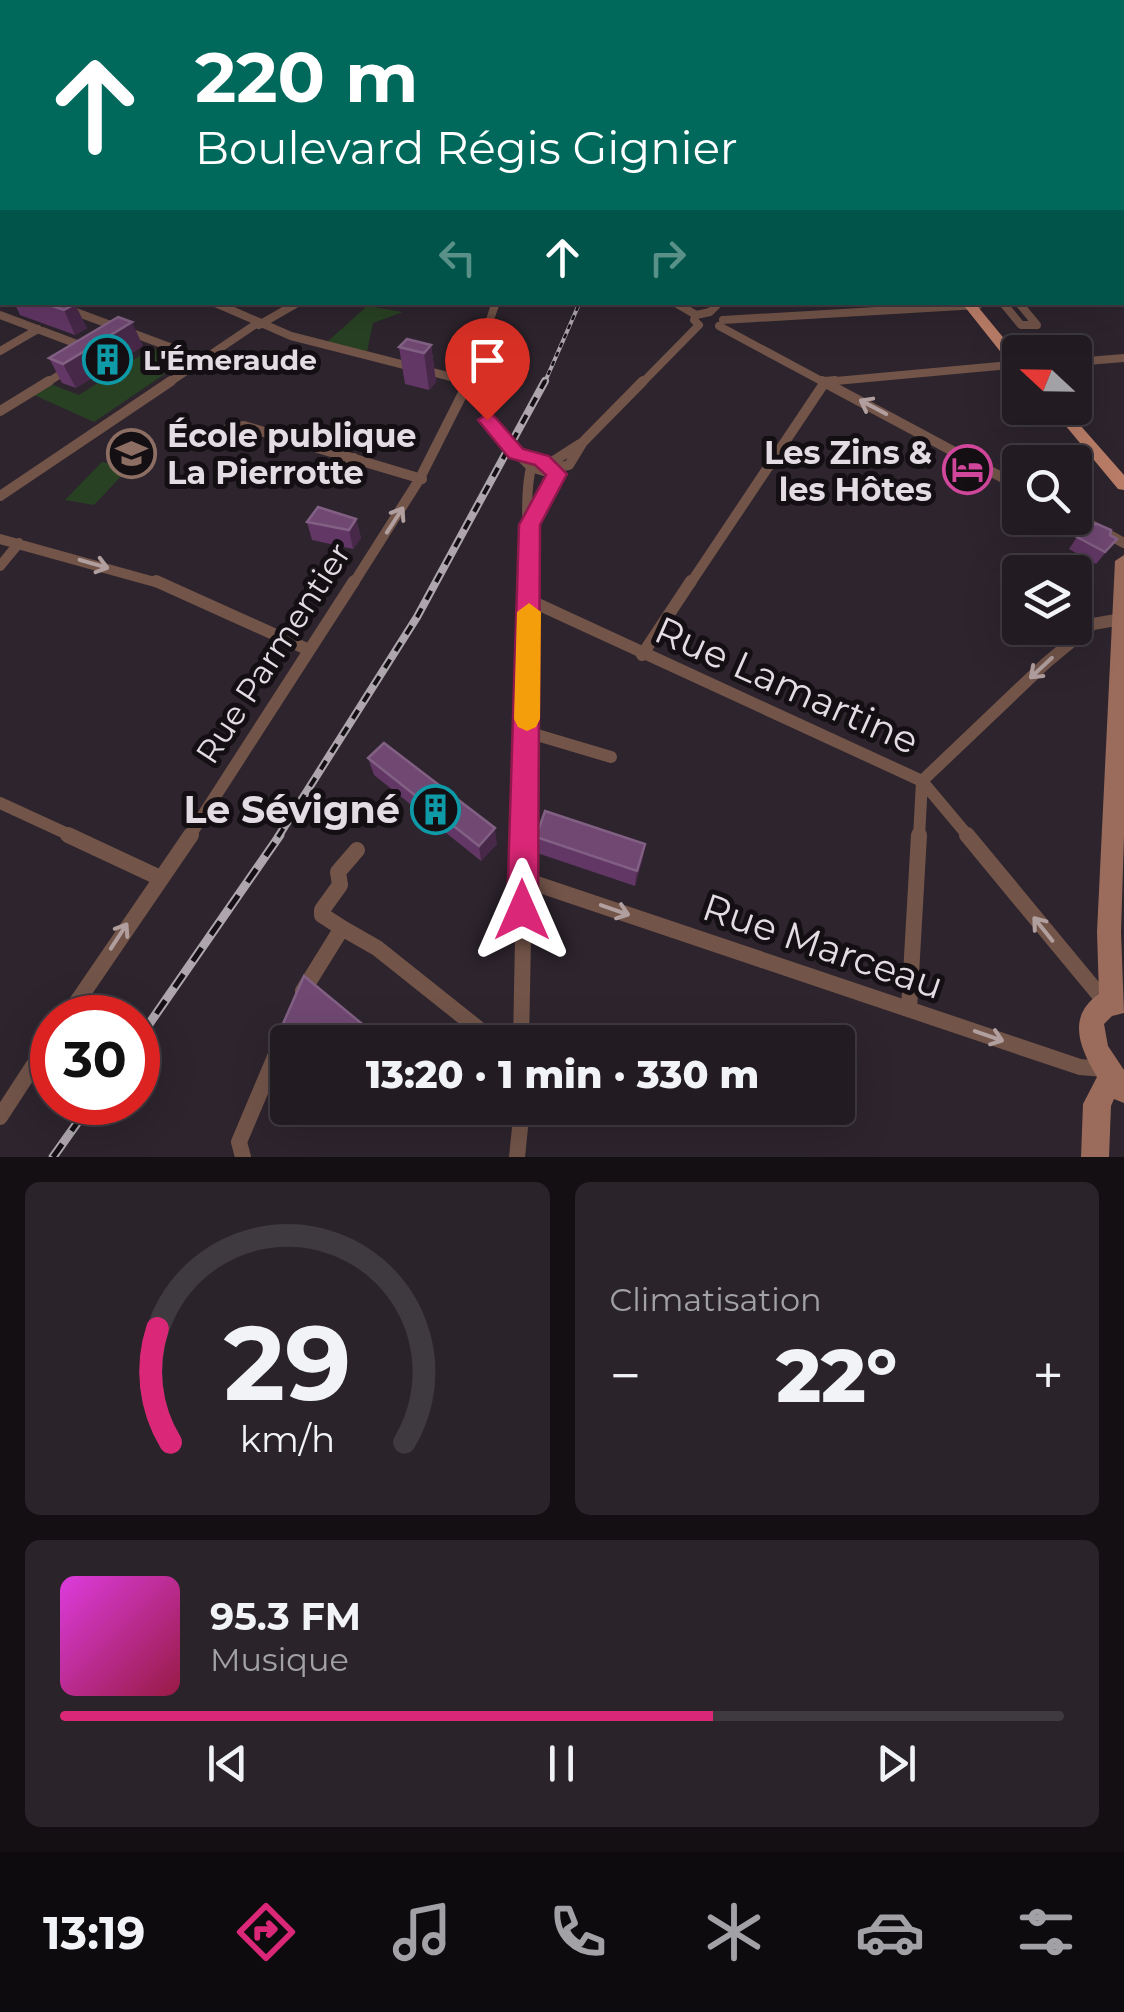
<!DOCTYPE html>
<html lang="fr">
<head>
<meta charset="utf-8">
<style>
	:root { --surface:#221b22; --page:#2a242a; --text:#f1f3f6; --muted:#a2a1a5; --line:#3f3940; --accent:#db2777 }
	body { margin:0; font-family:Montserrat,sans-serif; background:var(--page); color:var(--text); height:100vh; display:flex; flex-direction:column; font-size:38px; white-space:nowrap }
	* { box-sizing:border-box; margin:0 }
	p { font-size:32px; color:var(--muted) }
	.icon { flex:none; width:55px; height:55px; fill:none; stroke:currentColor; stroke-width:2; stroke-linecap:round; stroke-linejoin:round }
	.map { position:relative; height:1157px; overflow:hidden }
	.panel { display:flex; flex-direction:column; gap:25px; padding:25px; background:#130f13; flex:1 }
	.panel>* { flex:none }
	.banner { position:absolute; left:0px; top:0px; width:1125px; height:305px; box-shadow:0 10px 40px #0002,0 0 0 2px var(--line); background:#00695c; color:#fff; overflow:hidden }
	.needle { width:65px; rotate:292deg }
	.tools { position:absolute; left:1002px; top:335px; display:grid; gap:20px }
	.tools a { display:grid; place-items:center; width:90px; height:90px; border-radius:10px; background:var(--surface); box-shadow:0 10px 40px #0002,0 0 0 2px var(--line); font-size:50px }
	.speed { position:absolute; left:30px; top:995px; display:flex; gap:20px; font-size:50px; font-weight:700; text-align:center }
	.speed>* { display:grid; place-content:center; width:130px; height:130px; border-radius:50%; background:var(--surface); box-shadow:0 10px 40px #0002,0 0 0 2px var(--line); line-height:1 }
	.speed .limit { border:15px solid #d22; background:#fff; color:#111 }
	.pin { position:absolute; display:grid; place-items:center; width:85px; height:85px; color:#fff; margin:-102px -42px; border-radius:50% 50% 50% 0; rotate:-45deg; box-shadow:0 0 10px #0007 }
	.pin .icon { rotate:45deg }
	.me { position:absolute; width:110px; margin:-55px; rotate:0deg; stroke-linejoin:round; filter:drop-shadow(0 0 8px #0008) }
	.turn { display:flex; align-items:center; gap:35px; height:210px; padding:0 30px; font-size:45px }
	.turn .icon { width:130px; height:130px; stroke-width:2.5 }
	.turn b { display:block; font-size:70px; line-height:85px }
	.lanes { display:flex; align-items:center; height:95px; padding:0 30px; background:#0003; justify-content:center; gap:50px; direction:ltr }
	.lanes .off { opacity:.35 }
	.big { font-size:75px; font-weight:800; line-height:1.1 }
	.panel .widget { flex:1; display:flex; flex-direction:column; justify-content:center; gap:15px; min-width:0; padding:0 35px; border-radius:15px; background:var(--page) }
	.panel .dial { align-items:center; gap:0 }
	.dial svg { height:260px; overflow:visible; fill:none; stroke:var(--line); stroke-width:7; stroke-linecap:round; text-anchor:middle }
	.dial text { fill:var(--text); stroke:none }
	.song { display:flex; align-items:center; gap:30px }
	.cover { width:120px; height:120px; border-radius:15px; background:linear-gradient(135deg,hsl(300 70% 55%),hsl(340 70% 35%)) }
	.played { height:10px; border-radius:5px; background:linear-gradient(90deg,var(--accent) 65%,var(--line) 65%) }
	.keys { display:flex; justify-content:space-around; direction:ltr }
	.heat { display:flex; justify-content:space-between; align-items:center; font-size:55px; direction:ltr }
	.panel .tiles { flex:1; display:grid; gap:25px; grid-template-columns:1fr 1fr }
	.widget:last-child { grid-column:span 2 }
	.trip { position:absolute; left:270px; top:1025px; width:585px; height:100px; border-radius:10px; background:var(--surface); box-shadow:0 10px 40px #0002,0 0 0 2px var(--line); font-weight:800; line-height:100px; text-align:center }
	.tab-bar { display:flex; height:160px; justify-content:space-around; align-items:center; background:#0e0b0e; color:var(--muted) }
	.tab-bar .icon { width:70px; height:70px }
	.tab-bar .active { color:var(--accent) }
	.tab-bar b { font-size:45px; color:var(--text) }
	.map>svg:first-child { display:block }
	.green { fill:#284123 }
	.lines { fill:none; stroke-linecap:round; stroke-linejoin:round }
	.street-far4 { stroke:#725449; stroke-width:5 }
	.street-far3 { stroke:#725449; stroke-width:8 }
	.street-far2 { stroke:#725449; stroke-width:10 }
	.street-far1 { stroke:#725449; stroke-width:12 }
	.street { stroke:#725449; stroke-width:16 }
	.secondary { fill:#9b6c5b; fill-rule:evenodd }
	.primary { fill:#bb7e68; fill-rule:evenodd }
	.rail-far2-casing { stroke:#ada6ad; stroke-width:4 }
	.rail-far1-casing { stroke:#ada6ad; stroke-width:8 }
	.rail-casing { stroke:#ada6ad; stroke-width:9 }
	.rail-far2 { stroke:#130f13; stroke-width:2.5; stroke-dasharray:5; stroke-linecap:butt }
	.rail-far1 { stroke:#130f13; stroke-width:4; stroke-dasharray:10; stroke-linecap:butt }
	.rail { stroke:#130f13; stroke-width:5; stroke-dasharray:16; stroke-linecap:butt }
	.wall { fill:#623765 }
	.shaded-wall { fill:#472849 }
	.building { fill:#704872; stroke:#826084; stroke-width:2.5 }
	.oneway { stroke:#b09f9e }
	.route { fill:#db2777; stroke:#8e194d; stroke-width:2.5 }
	.slow { fill:#f59e0b }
	.labels { text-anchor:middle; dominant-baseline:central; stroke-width:10; stroke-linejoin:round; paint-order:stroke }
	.far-poi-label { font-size:28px; font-weight:bold; fill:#e3dde3; stroke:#130f13; text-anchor:start }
	.poi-label { font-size:32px; font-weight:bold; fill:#e3dde3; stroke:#130f13; text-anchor:start }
	.street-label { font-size:32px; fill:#e3dde3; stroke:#130f13 }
	.near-street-label { font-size:38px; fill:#e3dde3; stroke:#130f13 }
	.near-poi-label { font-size:38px; font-weight:bold; fill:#e3dde3; stroke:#130f13; text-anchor:end }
</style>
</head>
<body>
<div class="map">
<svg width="1124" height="1157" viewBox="0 0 1124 1157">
	<rect width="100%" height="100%" fill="#2d242d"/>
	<path class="green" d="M367,306L403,312L373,323L367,352L327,342Z
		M152,348L184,361L94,422L34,395L53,385L79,395Z
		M102,462L129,468L94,505L65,500Z"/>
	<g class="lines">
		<path class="street-far4" d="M571,0L584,2
			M767,0L786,2
			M883,0L900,2
			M1036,1L1056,2
			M33,2L42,0
			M79,2L88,0
			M165,2L172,0
			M444,2L450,0
			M634,2L639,0"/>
		<path class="street-far3" d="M49,302L202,359
			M213,302L291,336L471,382
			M674,302L696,315
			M1002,302L1021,325H1037L1018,302
			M0,315L85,347
			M723,320L978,305
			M259,325L299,302
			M719,326L827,384
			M0,351L38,329
			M1075,362L1124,358
			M825,382L1020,364
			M45,384L70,368
			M167,384L256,324
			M468,384L496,302
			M641,384L699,325L694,320L696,315L710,312L720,302"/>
		<path class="street-far2" d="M822,381L1020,487
			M825,382L835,381
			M469,387L481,395L492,428L531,467C523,504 530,545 529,584
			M0,411L49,381
			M220,431L244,426L422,479
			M525,456L552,462L580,444
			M531,467L544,471L569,465L583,442L643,381
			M316,477L336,483L354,458
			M0,496L171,381
			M1075,516L1124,543
			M530,519L557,474L553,467
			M0,539L162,584
			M0,566L19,543
			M353,584L419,480L469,381
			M690,584L825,382"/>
		<path class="street-far1" d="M156,581L309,650
			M529,600L922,781L969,837
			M642,655L691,581
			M527,732L611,757
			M0,803L74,837
			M189,837L354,581
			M525,837L529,581
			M919,837L922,781L1046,663L1093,624L1122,619"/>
		<path class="street" d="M68,835L158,877
			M967,835L1106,1003
			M522,879L1080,1067L1104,1069
			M342,928L322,915V910L340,885L338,872L357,850
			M303,991L342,928L377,948L495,1042
			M909,1009L919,835
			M66,1018L191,835
			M521,1042L525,835
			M0,1117L52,1037
			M243,1157L239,1142L280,1045
			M517,1157L522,1108"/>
		<path class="secondary" d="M74,0H82L83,2H76Z
			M2,152V159L0,160V153Z
			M1124,555V836L1121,932L1124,1013L1112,1016L1104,1024L1108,1046L1124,1070V1103L1114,1099L1111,1106L1109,1157H1081L1083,1104L1097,1077C1080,1048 1066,1017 1099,994L1097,932L1115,561Z"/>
		<path class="primary" d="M718,0H725L726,2H720Z
			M0,42H2V46H0Z
			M961,302H974L1020,358V371L1015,370Z
			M1051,408H1065L1124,475V490L1118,489Z"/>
		<defs>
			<path id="rail-far2" d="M544,384L580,302"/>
			<path id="rail-far1" d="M278,837L417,617L545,381"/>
			<path id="rail" d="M138,1040L280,835
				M53,1157L92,1102"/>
		</defs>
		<use href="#rail-far2" class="rail-far2-casing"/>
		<use href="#rail-far1" class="rail-far1-casing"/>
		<use href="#rail" class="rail-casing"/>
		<use href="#rail-far2" class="rail-far2"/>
		<use href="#rail-far1" class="rail-far1"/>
		<use href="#rail" class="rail"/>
	</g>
	<path class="wall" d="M459,0H509L503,2H470Z
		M14,302H71L87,328L75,335L20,315Z
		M431,345L436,382L429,390L405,384L399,347Z
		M143,346L76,388L62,383L49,358Z
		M356,519L361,538L353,549L312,540L307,522Z
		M1110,535L1117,539L1096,564L1069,549L1077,537Z
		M368,758L497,844L481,861L374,775Z
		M536,834L645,844L635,886L537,853Z"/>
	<path class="shaded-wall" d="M492,0H509L503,2H492Z
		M75,304L87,328L75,335L64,310Z
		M132,322L143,346L76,388L63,364Z
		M431,345L436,382L429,390L424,353Z
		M356,519L361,538L353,549L349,530Z
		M495,828L497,844L481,861L479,846Z
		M645,844L643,859L635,886L637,871Z
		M347,1108H366L353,1126L342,1114Z"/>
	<path class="building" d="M41,302H71L75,304L64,310Z
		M118,317L132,322L63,364L49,358Z
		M407,339L431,345L424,353L399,347Z
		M318,507L356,519L349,530L307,522Z
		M1097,524L1111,530L1110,535L1117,539L1105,552L1077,537L1088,525Z
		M384,743L495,828L479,846L368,758Z
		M545,811L645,844L637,871L536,837Z
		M304,976L384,1042H288V1066L271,1051Z
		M335,1108H347L342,1114Z"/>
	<defs><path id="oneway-shaft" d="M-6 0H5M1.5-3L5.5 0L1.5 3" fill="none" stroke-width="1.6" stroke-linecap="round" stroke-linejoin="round" transform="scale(2.5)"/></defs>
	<g class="oneway">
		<use href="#oneway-shaft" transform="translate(873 407) rotate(-152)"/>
		<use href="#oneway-shaft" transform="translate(395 520) rotate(-57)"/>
		<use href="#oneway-shaft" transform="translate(94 564) rotate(16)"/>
		<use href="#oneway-shaft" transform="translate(1041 668) rotate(137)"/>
		<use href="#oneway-shaft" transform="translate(615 910) rotate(19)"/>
		<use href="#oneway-shaft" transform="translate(1043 929) rotate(-129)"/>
		<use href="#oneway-shaft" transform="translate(119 936) rotate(-57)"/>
		<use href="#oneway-shaft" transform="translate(989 1036) rotate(19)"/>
	</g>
	<path class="route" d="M487,414L494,416L523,449L549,456L567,474L540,525L538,910L533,921L522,925L511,921L507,910L519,525L546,475L535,465L509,458L478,420Z"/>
	<path class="slow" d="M529,603L541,612L540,719L536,727L527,731L518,727L514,719L517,612Z"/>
	<defs>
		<symbol id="building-ring" viewBox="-11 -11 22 22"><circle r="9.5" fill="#130f13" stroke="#0f9aa8" stroke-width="1.5"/><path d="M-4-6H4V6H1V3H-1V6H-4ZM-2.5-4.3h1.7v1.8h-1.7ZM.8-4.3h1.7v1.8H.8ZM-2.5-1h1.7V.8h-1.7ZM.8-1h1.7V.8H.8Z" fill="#0f9aa8"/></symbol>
		<symbol id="school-ring" viewBox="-11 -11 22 22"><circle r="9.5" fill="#130f13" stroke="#8d6e63" stroke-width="1.5"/><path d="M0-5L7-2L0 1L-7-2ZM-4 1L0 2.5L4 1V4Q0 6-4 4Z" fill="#8d6e63"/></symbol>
		<symbol id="hotel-ring" viewBox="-11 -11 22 22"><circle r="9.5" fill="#130f13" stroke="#d1479c" stroke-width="1.5"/><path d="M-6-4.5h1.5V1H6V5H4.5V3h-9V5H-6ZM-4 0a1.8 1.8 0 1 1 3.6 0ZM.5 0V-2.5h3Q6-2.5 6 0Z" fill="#d1479c"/></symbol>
	</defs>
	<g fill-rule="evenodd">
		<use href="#building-ring" x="80" y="332" width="55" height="55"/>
		<use href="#school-ring" x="104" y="426" width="55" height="55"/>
		<use href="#hotel-ring" x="940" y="442" width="55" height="55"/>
		<use href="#building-ring" x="408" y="782" width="55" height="55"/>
	</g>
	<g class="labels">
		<g class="far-poi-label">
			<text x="143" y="360">L'Émeraude</text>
		</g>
		<g class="poi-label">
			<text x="167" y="435">École publique<tspan x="167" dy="37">La Pierrotte</tspan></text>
			<text x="932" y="452" text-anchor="end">Les Zins &amp;<tspan x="932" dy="37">les Hôtes</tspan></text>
		</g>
		<g class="street-label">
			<text transform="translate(273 653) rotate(-57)">Rue Parmentier</text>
		</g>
		<g class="near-street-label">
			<text transform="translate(787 685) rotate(24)">Rue Lamartine</text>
			<text transform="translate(823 946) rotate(19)">Rue Marceau</text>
		</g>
		<g class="near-poi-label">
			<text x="400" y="809">Le Sévigné</text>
		</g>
	</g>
</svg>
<div class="tools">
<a><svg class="needle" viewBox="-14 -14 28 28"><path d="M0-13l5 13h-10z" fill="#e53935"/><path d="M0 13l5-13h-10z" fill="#a2a1a5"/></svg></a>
<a><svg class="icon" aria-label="search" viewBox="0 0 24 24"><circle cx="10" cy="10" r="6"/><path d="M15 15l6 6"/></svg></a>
<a><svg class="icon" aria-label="layers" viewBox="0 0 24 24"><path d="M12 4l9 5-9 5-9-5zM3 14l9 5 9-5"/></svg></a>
</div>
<div class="speed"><div class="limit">30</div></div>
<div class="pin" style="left:487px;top:420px;background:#d93025"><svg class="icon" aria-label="arrive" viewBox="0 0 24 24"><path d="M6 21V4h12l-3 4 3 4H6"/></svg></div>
<svg class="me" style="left:522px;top:910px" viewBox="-20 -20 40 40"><path d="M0-17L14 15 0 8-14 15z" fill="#db2777" stroke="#fff" stroke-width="4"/></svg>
<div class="trip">13:20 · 1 min · 330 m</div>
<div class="banner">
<div class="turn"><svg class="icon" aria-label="ahead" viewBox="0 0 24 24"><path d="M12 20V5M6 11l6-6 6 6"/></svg><div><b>220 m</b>Boulevard Régis Gignier</div></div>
<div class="lanes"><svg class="icon off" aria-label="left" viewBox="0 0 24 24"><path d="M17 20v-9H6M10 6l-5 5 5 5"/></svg><svg class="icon" aria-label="ahead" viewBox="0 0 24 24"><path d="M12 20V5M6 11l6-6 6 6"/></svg><svg class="icon off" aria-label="right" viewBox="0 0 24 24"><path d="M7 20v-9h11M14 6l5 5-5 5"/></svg></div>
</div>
</div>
<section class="panel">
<div class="tiles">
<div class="widget dial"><svg viewBox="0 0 100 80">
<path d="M14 69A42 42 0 1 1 86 69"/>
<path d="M14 69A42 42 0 0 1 10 34" stroke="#db2777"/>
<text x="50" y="56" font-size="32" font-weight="700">29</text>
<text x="50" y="72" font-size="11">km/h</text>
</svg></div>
<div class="widget"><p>Climatisation</p>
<div class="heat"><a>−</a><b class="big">22°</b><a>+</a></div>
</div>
<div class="widget">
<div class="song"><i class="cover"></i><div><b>95.3 FM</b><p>Musique</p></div></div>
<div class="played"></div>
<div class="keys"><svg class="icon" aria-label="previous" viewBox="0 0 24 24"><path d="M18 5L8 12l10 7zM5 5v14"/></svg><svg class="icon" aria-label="pause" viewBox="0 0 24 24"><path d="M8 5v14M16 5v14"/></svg><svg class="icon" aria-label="next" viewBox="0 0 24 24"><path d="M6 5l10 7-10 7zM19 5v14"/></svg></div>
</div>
</div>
</section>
<nav class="tab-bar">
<b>13:19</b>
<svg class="icon active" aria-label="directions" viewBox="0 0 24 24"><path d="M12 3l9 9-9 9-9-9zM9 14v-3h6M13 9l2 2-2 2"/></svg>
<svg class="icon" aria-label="music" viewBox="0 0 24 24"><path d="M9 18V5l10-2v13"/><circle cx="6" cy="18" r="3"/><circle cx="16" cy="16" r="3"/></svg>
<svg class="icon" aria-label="phone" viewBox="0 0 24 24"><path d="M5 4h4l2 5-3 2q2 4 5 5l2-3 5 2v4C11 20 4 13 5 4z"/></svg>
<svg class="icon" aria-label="climate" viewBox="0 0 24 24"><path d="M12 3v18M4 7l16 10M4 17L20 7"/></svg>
<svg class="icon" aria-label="car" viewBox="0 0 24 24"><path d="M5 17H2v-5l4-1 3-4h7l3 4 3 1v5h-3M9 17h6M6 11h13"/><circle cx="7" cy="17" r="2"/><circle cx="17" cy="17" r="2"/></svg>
<svg class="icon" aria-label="filters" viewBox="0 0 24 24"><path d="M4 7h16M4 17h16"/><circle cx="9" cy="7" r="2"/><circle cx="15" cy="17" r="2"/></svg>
</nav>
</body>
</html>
